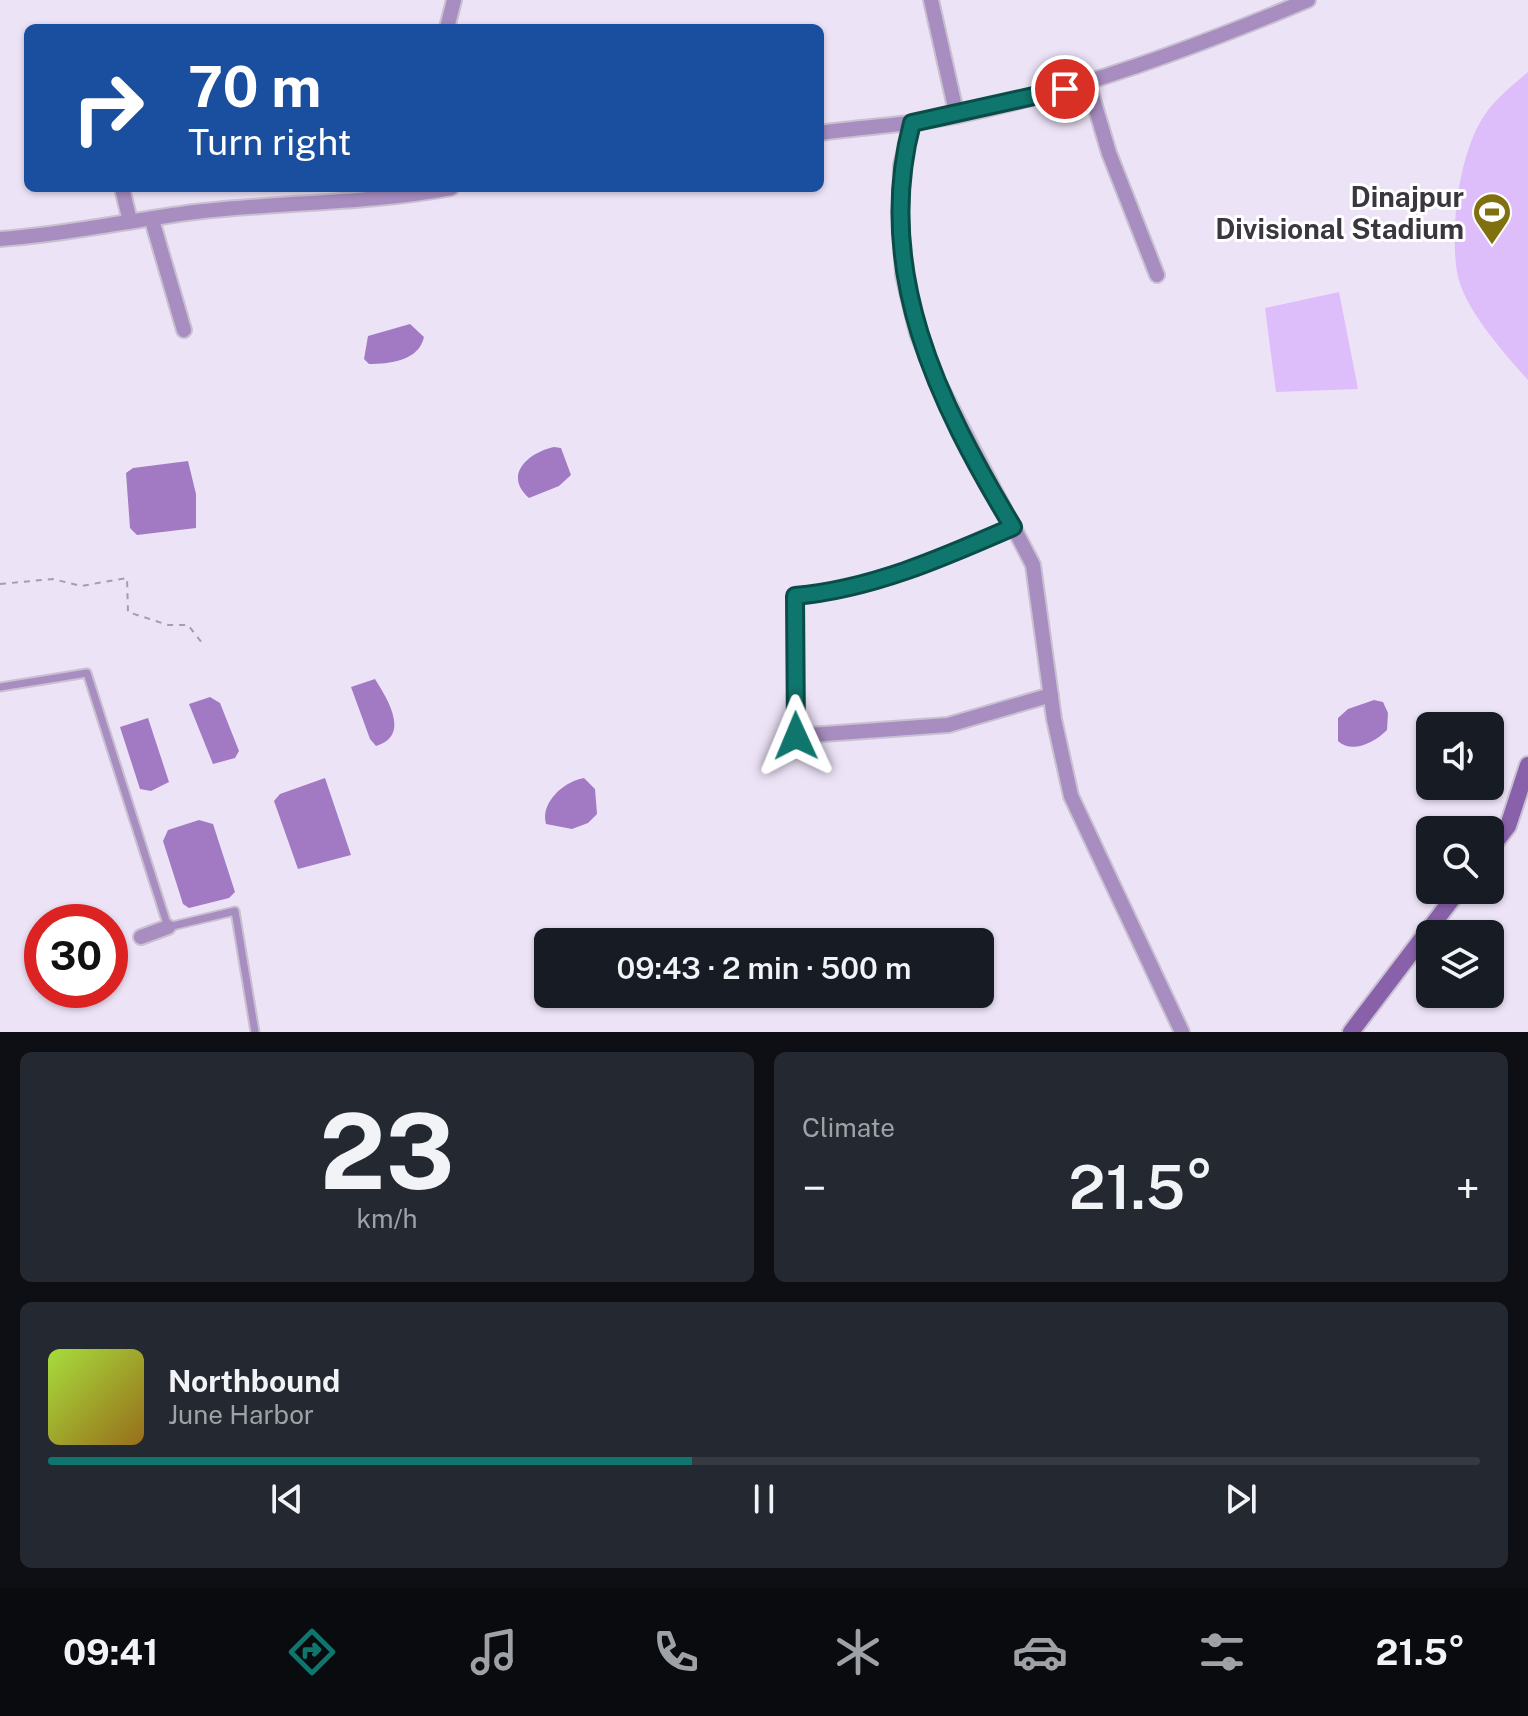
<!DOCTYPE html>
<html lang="en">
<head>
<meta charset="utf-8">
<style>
	:root { --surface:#171b24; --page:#242831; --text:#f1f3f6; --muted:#9ea1a6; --line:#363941; --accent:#0f766e }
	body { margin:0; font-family:"Public Sans",sans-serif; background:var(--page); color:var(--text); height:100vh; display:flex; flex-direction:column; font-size:30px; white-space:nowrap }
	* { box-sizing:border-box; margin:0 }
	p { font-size:26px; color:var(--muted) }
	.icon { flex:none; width:44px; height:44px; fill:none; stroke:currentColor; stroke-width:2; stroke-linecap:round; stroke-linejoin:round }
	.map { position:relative; height:1032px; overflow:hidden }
	.details { display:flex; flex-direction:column; gap:20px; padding:20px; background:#0d0f14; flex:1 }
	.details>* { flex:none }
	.top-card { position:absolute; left:24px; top:24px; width:800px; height:168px; border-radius:12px; box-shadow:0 2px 6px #0004; background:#1a4fa0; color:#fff; overflow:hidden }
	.controls { position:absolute; left:1416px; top:712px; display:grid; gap:16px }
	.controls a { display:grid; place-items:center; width:88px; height:88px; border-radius:12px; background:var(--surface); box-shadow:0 2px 6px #0004; font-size:40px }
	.speed { position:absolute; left:24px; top:904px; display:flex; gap:16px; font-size:40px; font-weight:700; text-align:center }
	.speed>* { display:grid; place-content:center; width:104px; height:104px; border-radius:50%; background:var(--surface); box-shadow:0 2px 6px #0004; line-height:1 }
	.speed .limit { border:12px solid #d22; background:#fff; color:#111 }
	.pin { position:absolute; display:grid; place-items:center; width:68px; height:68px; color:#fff; margin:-34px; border:4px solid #fff; border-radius:50%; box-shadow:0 2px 8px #0007 }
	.me { position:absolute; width:88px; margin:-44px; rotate:359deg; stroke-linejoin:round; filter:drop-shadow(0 0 6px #0008) }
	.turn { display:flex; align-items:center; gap:28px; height:168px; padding:0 32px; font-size:36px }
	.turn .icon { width:104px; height:104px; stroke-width:2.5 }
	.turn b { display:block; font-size:56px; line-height:68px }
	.big { font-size:60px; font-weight:600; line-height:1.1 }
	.details .tile { flex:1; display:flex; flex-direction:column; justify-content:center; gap:12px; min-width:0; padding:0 28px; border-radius:12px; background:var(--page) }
	.details .dial { align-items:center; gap:0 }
	.dial b { font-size:104px; line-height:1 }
	.song { display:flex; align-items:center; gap:24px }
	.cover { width:96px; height:96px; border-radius:12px; background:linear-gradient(135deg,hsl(80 70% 55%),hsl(40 70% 35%)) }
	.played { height:8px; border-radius:4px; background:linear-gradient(90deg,var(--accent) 45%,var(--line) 45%) }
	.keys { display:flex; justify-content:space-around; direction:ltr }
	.heat { display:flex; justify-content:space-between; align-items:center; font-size:44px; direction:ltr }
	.details .tiles { flex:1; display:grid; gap:20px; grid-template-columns:1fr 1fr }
	.tile:last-child { grid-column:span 2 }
	.trip { position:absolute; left:534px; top:928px; width:460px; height:80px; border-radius:12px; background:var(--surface); box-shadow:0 2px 6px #0004; font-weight:600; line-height:80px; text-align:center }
	.dock { display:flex; height:128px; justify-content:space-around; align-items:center; background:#090b0e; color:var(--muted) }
	.dock .icon { width:56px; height:56px }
	.dock .on { color:var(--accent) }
	.dock b { font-size:36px; color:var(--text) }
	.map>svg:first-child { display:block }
	.green { fill:#ddbdfa }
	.water { fill:#a27ac3 }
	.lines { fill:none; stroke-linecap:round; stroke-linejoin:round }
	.lane-casing { stroke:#c9c1d2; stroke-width:11 }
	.street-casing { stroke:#c9c1d2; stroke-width:18 }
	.secondary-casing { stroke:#c9c1d2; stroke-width:20 }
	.path { stroke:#a59dac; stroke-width:2; stroke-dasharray:6 6; stroke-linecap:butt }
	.lane { stroke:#a88dc0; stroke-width:7 }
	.street { stroke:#a88dc0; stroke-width:14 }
	.secondary { stroke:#8960aa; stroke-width:16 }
	.route-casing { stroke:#0a4d48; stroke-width:20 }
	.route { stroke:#0f766e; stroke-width:14 }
	.labels { text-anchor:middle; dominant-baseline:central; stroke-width:6; stroke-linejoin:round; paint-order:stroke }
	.poi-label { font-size:28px; font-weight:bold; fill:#3b373f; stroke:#fff; text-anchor:end }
</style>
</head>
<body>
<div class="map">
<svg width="1528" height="1032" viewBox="0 0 1528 1032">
	<rect width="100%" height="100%" fill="#ede3f7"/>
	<path class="green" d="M1528,72V380C1504,353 1463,308 1457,272C1450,228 1459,153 1484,116C1495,99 1513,85 1528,72Z
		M1339,292L1358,389L1276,392L1265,308Z"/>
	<path class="water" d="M410,324L424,337C419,361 389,364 369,364L364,359L368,336Z
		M554,447L561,448L571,475L559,486L529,498C502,474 530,452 554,447Z
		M188,461L196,494V528L137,535L130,528L126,473L133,468Z
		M375,679C389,701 410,736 376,746L370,739L351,687Z
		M210,697L220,703L239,751L235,758L213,764L189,704Z
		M1374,700L1383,702L1388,713L1387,730C1374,743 1352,754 1338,741V718L1348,709Z
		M148,718L169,782L151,791L140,789L120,727Z
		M325,778L351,855L298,869L274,801L280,794Z
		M584,778L595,789L597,814L588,823L572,829L546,824C540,803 564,781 584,778Z
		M199,820L213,824L235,892L229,898L189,908L183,904L163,841L168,830Z
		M870,994H911V997L894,1002L872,1000Z"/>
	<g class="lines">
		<defs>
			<path id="lane" d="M0,687L87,673L168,927L235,911L255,1032"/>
			<path id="street" d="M931,0L957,116
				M447,28L454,0
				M1088,82L1109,153L1157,275
				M912,123L901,165L900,217L903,275L917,333L935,376L1033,565L1054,719L1071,796L1182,1032
				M820,133C866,126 914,125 960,115C1080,90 1196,47 1308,0
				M122,188L130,221
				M152,220L184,330
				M0,239C65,235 130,220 195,212C280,202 367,204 451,188
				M1013,527C942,558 872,589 795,596L796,736L948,725L1051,695
				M141,937L168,927"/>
			<path id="secondary" d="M1490,849L1508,826L1528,765
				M1351,1032L1459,890"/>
		</defs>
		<use href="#lane" class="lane-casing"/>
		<use href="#street" class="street-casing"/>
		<use href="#secondary" class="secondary-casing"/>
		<path class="path" d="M0,584L53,579L81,586L127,578L128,612L168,625H188L202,643"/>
		<use href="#lane" class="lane"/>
		<use href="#street" class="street"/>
		<use href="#secondary" class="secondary"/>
	</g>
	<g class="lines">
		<defs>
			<path id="route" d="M796,736L795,596C872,589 942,558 1013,527C938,403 873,270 912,123L1065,89"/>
		</defs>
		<use href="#route" class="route-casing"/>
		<use href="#route" class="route"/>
	</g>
	<defs>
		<symbol id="stadium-pin" viewBox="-11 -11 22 30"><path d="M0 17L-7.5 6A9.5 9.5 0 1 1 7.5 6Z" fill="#817010" stroke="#fff"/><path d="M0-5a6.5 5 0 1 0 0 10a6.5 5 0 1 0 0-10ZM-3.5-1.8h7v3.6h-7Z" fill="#fff"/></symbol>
	</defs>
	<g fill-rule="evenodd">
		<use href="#stadium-pin" x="1470" y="190" width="44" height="60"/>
	</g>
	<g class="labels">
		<g class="poi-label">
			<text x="1464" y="196">Dinajpur<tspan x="1464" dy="32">Divisional Stadium</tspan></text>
		</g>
	</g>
</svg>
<div class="controls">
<a><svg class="icon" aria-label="sound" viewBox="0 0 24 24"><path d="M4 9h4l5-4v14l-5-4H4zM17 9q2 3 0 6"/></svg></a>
<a><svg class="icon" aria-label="search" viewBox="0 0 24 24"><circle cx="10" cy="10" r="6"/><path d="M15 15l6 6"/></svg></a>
<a><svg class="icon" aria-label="layers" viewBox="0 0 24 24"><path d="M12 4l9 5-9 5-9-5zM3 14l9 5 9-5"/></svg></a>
</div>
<div class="speed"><div class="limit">30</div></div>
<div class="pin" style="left:1065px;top:89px;background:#d93025"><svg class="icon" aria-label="arrive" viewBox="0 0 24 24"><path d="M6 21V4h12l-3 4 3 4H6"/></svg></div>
<svg class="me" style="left:796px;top:736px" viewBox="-20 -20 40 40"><path d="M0-17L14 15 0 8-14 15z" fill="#0f766e" stroke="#fff" stroke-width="4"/></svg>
<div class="trip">09:43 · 2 min · 500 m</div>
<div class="top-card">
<div class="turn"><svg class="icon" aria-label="right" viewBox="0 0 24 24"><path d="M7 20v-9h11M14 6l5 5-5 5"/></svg><div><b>70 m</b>Turn right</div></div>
</div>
</div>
<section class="details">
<div class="tiles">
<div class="tile dial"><b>23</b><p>km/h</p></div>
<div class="tile"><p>Climate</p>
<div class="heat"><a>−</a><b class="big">21.5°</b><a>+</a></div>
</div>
<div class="tile">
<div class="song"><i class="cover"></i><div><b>Northbound</b><p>June Harbor</p></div></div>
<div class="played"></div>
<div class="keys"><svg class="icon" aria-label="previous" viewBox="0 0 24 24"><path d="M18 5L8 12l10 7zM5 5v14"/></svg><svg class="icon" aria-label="pause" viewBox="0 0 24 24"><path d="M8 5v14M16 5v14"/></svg><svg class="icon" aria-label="next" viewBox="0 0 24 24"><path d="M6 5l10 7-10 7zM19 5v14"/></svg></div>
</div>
</div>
</section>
<nav class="dock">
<b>09:41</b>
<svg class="icon on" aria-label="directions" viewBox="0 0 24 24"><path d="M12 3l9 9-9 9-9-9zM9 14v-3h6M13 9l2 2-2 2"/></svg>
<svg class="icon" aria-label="music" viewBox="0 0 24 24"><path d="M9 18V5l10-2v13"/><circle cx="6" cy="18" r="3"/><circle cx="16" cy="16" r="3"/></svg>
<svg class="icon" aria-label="phone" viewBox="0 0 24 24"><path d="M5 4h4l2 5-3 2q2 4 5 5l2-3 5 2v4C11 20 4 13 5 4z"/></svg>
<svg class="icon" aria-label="climate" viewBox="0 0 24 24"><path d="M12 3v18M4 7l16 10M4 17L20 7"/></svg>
<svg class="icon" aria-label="car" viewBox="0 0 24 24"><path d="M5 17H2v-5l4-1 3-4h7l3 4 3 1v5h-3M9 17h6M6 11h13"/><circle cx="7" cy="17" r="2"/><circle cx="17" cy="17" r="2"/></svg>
<svg class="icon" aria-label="filters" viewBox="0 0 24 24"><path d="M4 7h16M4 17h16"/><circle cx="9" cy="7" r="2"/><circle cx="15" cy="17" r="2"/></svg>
<b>21.5°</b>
</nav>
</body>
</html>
